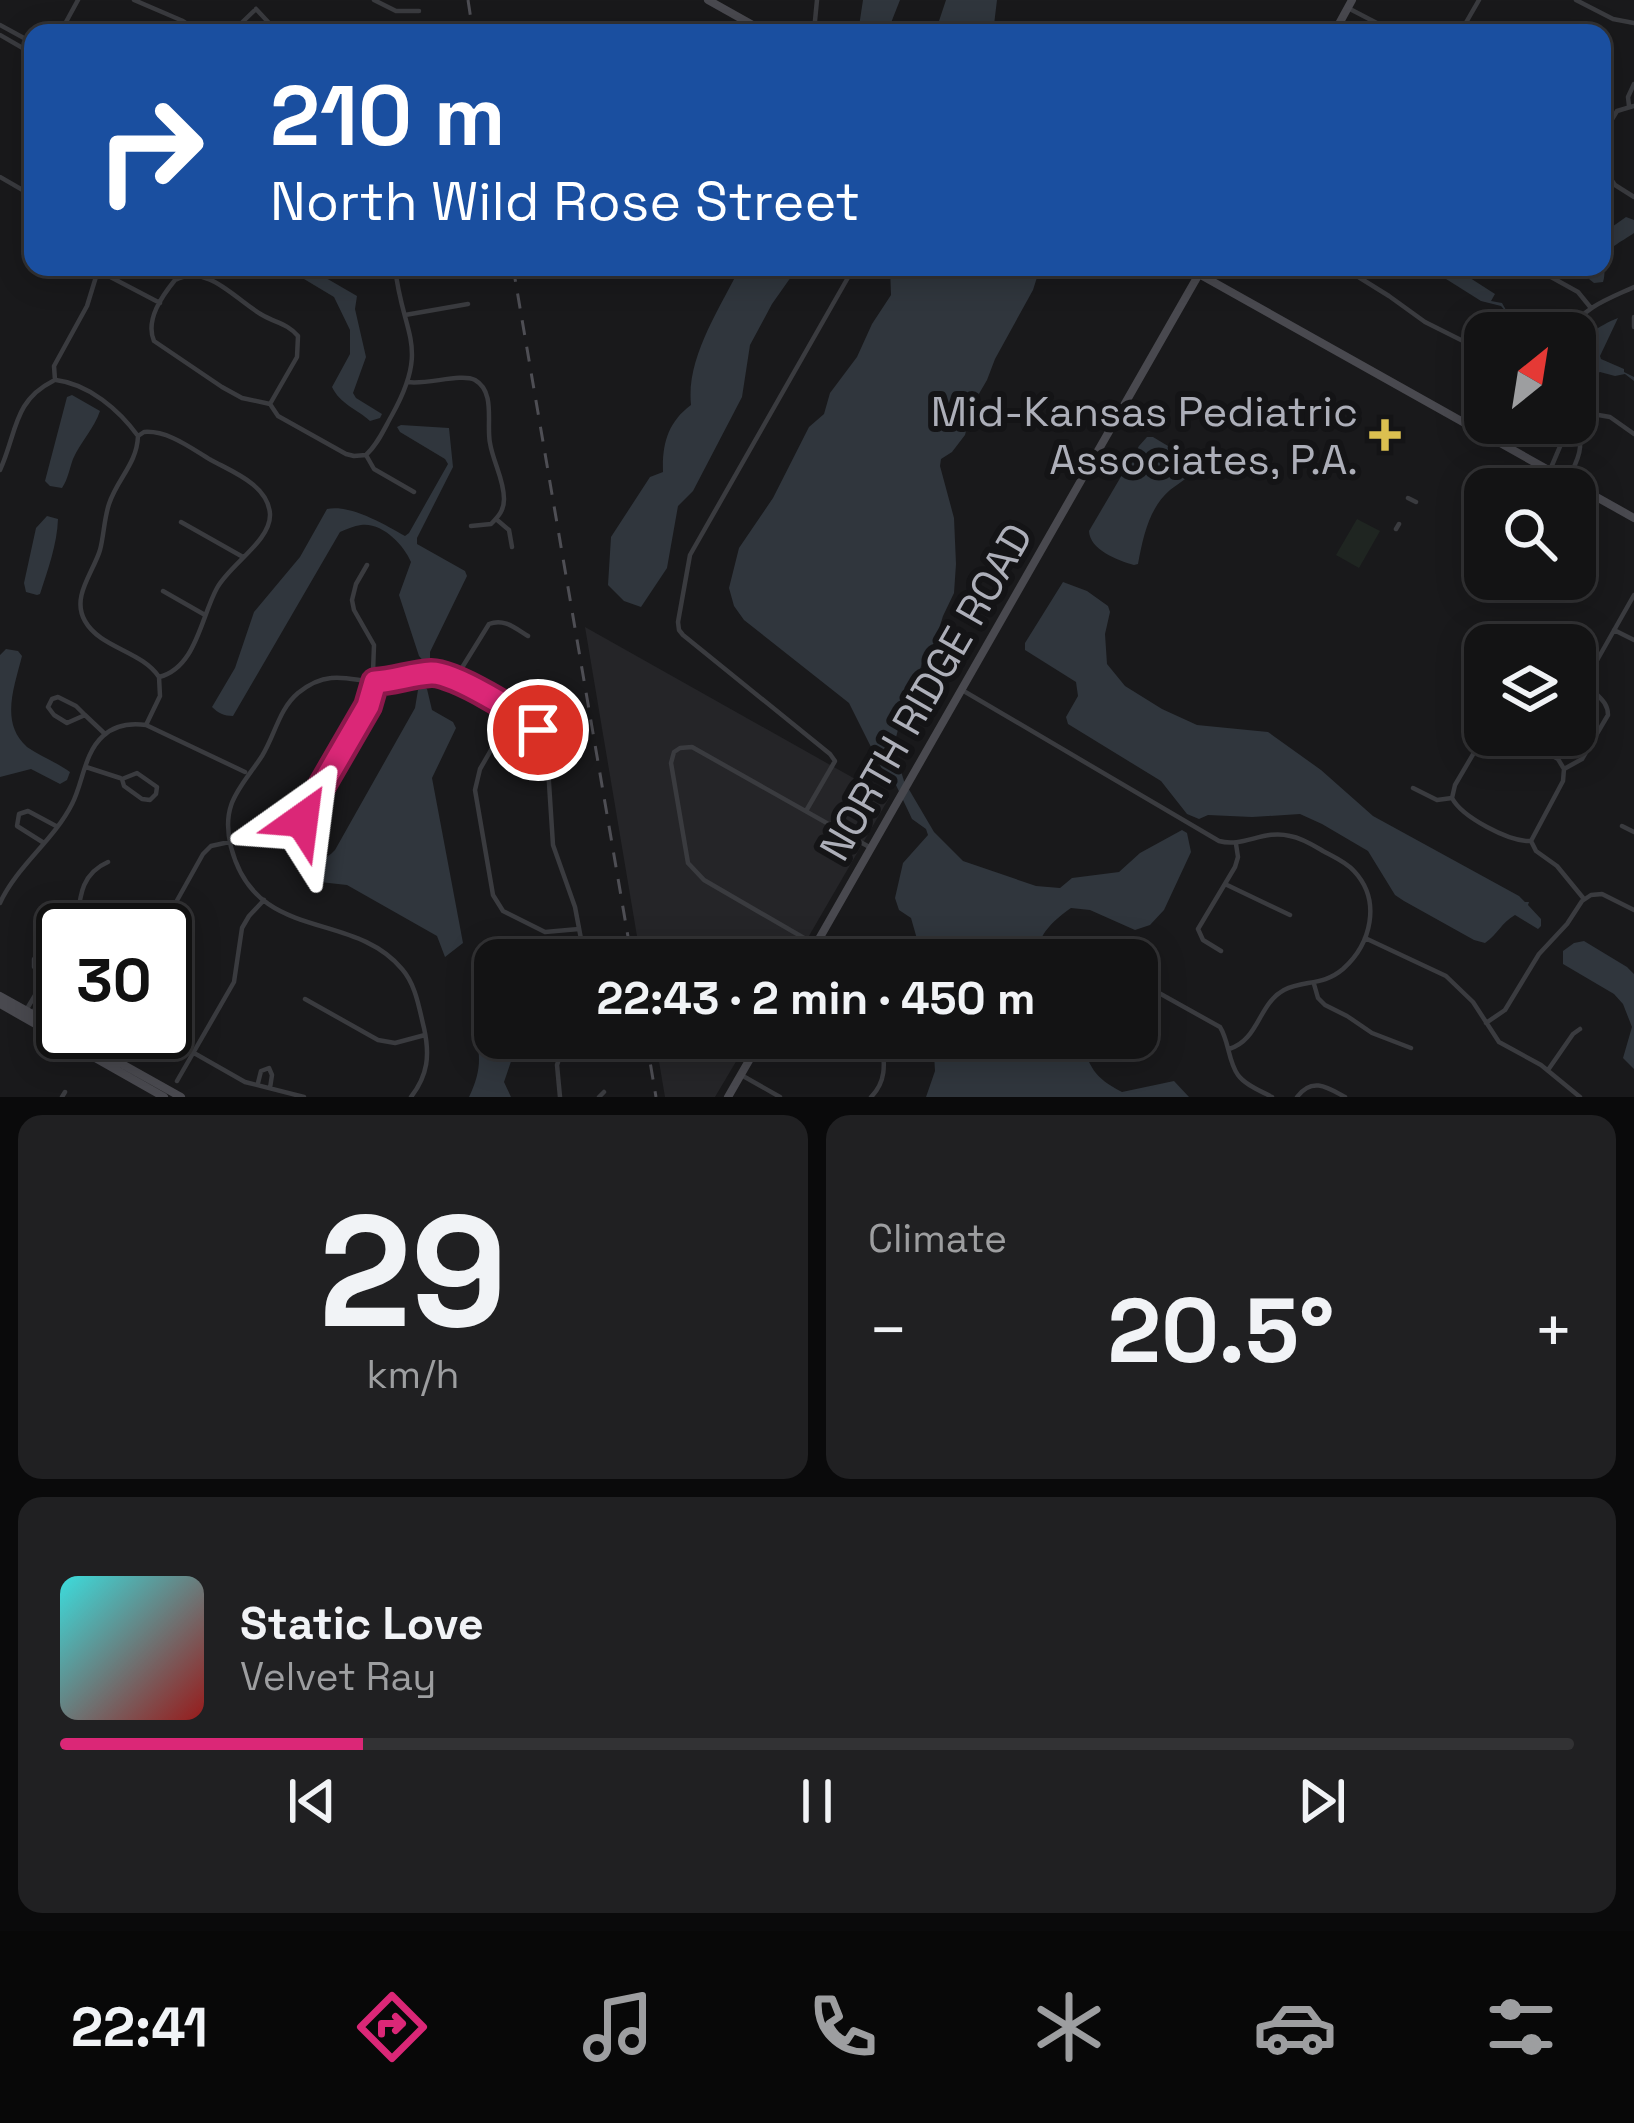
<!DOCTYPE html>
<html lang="en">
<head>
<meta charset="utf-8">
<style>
	:root { --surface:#131314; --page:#202022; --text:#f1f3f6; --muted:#9d9ea0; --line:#323234; --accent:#db2777 }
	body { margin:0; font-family:"Space Grotesk",sans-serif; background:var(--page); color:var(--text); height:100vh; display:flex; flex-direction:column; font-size:45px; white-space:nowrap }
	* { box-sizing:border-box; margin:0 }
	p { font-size:39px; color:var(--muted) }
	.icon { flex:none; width:66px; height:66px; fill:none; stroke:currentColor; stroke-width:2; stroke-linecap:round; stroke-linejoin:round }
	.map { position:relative; height:1097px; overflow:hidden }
	.drawer { display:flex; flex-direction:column; gap:18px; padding:18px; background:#0a0a0b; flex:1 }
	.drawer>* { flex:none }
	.top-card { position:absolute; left:24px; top:24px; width:1587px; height:252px; border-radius:24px; box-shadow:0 6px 30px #0003,0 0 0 3px var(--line); background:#1a4fa0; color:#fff; overflow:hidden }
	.needle { width:78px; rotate:30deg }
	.fabs { position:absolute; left:1464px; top:312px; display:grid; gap:24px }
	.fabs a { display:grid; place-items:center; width:132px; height:132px; border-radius:24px; background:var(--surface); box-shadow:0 6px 30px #0003,0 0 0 3px var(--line); font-size:60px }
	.speed { position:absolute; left:36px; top:903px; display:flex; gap:24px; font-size:60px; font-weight:700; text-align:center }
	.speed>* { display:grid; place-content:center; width:156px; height:156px; border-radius:50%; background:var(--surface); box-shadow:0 6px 30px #0003,0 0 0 3px var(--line); line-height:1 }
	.speed .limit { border:6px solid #111; border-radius:18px; background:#fff; color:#111 }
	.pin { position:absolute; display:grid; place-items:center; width:102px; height:102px; color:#fff; margin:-51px; border:6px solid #fff; border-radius:50%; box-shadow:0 3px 12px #0007 }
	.me { position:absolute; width:132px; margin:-66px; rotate:31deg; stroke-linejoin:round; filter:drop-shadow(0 0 9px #0008) }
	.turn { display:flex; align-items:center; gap:42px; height:252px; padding:0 48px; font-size:54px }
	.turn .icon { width:156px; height:156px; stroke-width:2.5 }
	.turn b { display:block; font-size:84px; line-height:102px }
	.big { font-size:90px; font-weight:800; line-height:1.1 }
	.drawer .card { flex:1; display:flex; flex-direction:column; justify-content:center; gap:18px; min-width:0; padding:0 42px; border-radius:24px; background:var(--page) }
	.drawer .dial { align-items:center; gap:0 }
	.dial b { font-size:156px; line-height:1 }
	.song { display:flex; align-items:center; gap:36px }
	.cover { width:144px; height:144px; border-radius:18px; background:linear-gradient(135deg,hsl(180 70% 55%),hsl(0 70% 35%)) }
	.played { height:12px; border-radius:6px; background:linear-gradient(90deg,var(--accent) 20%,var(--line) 20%) }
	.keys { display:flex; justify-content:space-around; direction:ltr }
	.heat { display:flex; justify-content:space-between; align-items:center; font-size:66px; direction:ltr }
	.drawer .tiles { flex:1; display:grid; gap:18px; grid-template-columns:1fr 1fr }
	.card:last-child { grid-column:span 2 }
	.trip { position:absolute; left:474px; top:939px; width:684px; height:120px; border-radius:24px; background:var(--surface); box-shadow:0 6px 30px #0003,0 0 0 3px var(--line); font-weight:800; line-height:120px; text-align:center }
	.tabs { display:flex; height:192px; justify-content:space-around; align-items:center; background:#080808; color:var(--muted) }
	.tabs .icon { width:84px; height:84px }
	.tabs .on { color:var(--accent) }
	.tabs b { font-size:54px; color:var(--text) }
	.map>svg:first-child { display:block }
	.built { fill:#252528 }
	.green { fill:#1f2521 }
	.water { fill:#30363d }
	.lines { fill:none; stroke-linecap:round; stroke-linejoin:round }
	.street { stroke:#3a3b3f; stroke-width:4.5 }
	.secondary { stroke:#49494f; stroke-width:8 }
	.rail { stroke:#4e4e54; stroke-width:3; stroke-dasharray:15 12; stroke-linecap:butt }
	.route-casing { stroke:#8e194d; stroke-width:30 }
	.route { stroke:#db2777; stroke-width:21 }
	.poi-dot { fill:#dcc050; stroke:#141416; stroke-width:4.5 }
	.labels { text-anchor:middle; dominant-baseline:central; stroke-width:12; stroke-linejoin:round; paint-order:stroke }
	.poi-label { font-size:42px; fill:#adafb9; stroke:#141416; text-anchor:end }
	.street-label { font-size:42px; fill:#adafb9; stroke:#141416 }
</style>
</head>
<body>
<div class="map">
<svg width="1634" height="1097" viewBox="0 0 1634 1097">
	<rect width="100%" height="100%" fill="#19191b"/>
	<path class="built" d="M585,627L889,798L795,960H641Z
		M655,1038H750L715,1097H665Z"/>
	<path class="green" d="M1357,519L1380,531L1359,568L1336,555Z"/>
	<path class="water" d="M863,0H900L887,33H858Z
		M946,0H997L993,33H935Z
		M1626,217L1634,220V233C1626,239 1609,247 1606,255C1603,263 1606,274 1603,282L1594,283L1589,279L1594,267H1602V234Z
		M284,267H307L357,296L355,309L366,357L353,393L356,398L382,414L380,418L370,421C357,409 340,404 332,387L350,354V330L334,297Z
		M740,267H798L772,304L750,345L742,397L693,491L678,506L667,568L641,607L624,601L608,585L611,537L650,477L663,472C662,444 668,422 691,405C686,357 720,309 740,267Z
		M890,267H1037L1039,271L1033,290L995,359L987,380L973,404L965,435L952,452L941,459L940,466L954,518L956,564L954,593L943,616L933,648L922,663L913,694L900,722L894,745L900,768L904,781L934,832L963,861L1036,886L1060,888L1072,878L1119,872L1140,853L1182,830L1187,833L1191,852L1164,910L1150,925L1135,930L1090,910L1071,908C1054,920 1034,937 1038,960H923L911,918L899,910L895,898L903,863L928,835L926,829L912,819L895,783L884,773L849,703L744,620L734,606L729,588L739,548L773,498L809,427L824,414L830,393L857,357L872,324L891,295Z
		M1427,267H1453L1495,294L1491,301L1502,303L1506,310L1525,318L1531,316L1557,333C1535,333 1515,323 1501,306L1481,301Z
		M1618,318L1600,356L1601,359L1624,369V372L1634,377V381L1625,374L1615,376L1600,372L1586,379C1584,372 1580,366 1580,359C1579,338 1598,326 1618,318Z
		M72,395L100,411C94,429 81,441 73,459C69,470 68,479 62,488L50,486L45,481L67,397Z
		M401,425L449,428L453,467L417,538V544L465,571L467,576L430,652V662L426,664L419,656L399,595L411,562C404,545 382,522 361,525C354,526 347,529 340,532L233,716C224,716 218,713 212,707L235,668L254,612L300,557L327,509C350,504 384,524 405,536L409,533L448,464L445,459L400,432L397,427Z
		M1147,437H1153L1193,461L1194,470C1187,479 1179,483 1170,490C1149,508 1143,537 1138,564L1134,565C1117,560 1090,550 1089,531L1139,446Z
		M47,516L58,519C57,545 48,569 40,594L37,595L26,592L24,583L36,528Z
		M1063,582L1087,591L1108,606L1110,612L1105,634L1107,664L1125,686L1162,709L1197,725L1268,732L1321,770L1373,816L1519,896L1525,902H1529L1528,905L1541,919V926L1538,929L1515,915C1502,922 1497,935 1485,943L1474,940L1404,901L1395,895L1368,851L1322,824L1300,814L1252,817L1208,815L1199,819L1187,814L1161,781L1068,724L1066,717L1078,696L1076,682L1025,650V643Z
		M6,649L18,651L22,656C14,688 0,723 27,747C40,756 56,762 70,772L67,780L60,784L31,769L0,777V655Z
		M424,687L427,689L432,710L453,722L456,728L432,778L463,943L445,957L437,936L347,885L311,881L304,871C314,862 326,860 335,850L415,708L418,690Z
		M1584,941L1627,967L1634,974V1069L1623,1058L1632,1027L1623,1004L1614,994L1563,964V951L1574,943Z
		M495,975V1038H519L504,1082L511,1097H469C483,1067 481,1052 471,1021Z
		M933,1038H1079C1091,1068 1093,1077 1122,1092L1174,1081L1189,1097H926L935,1071Z"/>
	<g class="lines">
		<path class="street" d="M134,0L183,21L201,33
			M374,0L396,11H419
			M1576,0L1613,19L1634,23
			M1348,8L1396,33
			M256,9L270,24L284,33
			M0,25L33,43
			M814,31L817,0
			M60,33L78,0
			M231,33L256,9
			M1460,33L1479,0
			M0,35L33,54
			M33,82L26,99L33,114
			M1629,106L1628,97L1634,84
			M1602,136L1617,111L1634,106
			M1602,166L1615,185L1634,197
			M0,177L33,196
			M25,254L33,240
			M1533,267L1578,292L1591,308
			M97,270L160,303
			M1352,273L1389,296L1425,322L1485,352
			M405,315L468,304
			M1634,317V327
			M1568,333C1583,307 1608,299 1634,287
			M55,380L54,366L87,306L99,267
			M56,380C89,384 119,410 138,436
			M408,382C427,385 461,373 475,380C496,392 486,424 490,443C493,462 504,479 504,499C504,510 499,516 491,524L471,526
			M270,404L297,357L298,336C288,324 277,323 264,316C236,301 209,263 175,280C162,296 145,320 154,341L222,387L242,398L270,404L278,416L346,454L354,456L366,455
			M1575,411L1610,417L1634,434
			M138,436L144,432C168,430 192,449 211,460C233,472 268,485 270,514C271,541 230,564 217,588C201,617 196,668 159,677
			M138,436C137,464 117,479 109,504C104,519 104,535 100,550C93,573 71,597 85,621C100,648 142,651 159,677
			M366,455C378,444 384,429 392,415C431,345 402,335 395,267
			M366,455L374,469L414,492
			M0,470C17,433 13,401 53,381
			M1550,470L1570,423
			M1567,480C1578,461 1586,444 1575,423
			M1408,498L1416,502
			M496,519L509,530L512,547
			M181,522L243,557
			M1396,529L1399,524
			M163,591L205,615
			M1614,630L1634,640
			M455,679L489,624C504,618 515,628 528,636
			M962,690L1219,841C1243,848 1264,829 1290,836C1302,838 1313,845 1323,851C1334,857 1346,862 1354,871C1382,901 1371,944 1343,969C1323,986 1304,980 1284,990C1258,1004 1259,1040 1229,1049
			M58,697L76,706L85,715L67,723L54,715L48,707L52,699Z
			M513,712L480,769L475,790L493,895L503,911L545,932L579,929
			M85,715L105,734
			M146,725L160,696L159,677
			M1515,735L1558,759L1564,769
			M86,767L120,778
			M137,773L157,787L156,794L150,800L142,799L124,786L122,779Z
			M1413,788L1437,800L1452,798L1455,785L1485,734
			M1452,798C1462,817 1509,842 1531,841L1536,851L1557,866L1584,899
			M806,811L835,761L830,754L683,635L679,630L678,622L690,555L854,267
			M1622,826L1634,832
			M1531,841L1563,781L1564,769L1582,759L1608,715C1608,697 1589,694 1587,678L1634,595
			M44,843L17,826L19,814L28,811L56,826
			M1225,884L1290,915
			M0,903C17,866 54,840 72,804C83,783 84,753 103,736C115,725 131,723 146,725L245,772
			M170,913L203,854L211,846L284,830L301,820L372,699L374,645L354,610L352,600L356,584L367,565
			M76,930C80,902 78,875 108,862
			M1365,938L1446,976L1473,1002L1499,1042L1541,1065L1580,1097
			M1221,951L1203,940L1198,929L1235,867L1238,857L1236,844
			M842,960L704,880L688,863L671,763L674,752L680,748L692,747L871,848
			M868,960L872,954
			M50,978L34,967V959L40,956L56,964
			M1137,984L1159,993
			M1314,984L1318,998L1325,1005L1347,1016L1372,1033L1411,1048
			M305,999L378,1040L395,1043L425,1035
			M25,1012L37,992L43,990
			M32,1016L43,990L63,958
			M1486,1023L1505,1010L1539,954L1567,924L1582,901L1591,895L1602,894L1634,910
			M1137,1034L1159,993L1220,1027C1229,1041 1228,1061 1238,1075C1245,1085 1261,1091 1272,1097
			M194,1053L245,1082L304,1097
			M1548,1070L1573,1034L1580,1029
			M743,1076L780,1097
			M177,1081L234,982L242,928L249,916L264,900
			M258,1083L261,1071L269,1068L272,1075L270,1088
			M62,1097L65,1092
			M411,1097C428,1075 430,1055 424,1028C419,1008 416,985 402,969C352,909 256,944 231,847C220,803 241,788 262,756C275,735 279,709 298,693C308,685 319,679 331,678C347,676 362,682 377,682C401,683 425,667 449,676C476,686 504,706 529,721L538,730L547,752L553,845L575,907L585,960
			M560,1097L557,1065L566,1038
			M599,1097L604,1092
			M871,1097C888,1080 884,1061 882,1038
			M1297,1097C1312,1077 1327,1087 1345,1097"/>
		<path class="secondary" d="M708,0L767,33
			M1334,33L1352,0
			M1179,267L1199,274L1634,518
			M807,960L1203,267
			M0,996L63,1031
			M0,1004L164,1097
			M65,1032L181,1097
			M728,1097L762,1038"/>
		<path class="rail" d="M468,0L473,33
			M513,267L632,960
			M646,1038L656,1097"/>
	</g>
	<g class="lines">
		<defs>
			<path id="route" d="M302,820L368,706L375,682C394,681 412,674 431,673C453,672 522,714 538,730"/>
		</defs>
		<use href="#route" class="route-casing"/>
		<use href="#route" class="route"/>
	</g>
	<path class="poi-dot" d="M1379 417h12v12h12v12h-12v12h-12v-12h-12v-12h12z"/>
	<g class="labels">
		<g class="poi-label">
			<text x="1358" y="411">Mid-Kansas Pediatric<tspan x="1358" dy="48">Associates, P.A.</tspan></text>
		</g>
		<g class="street-label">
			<text transform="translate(926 692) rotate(-60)">NORTH RIDGE ROAD</text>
		</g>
	</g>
</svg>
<div class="fabs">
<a><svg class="needle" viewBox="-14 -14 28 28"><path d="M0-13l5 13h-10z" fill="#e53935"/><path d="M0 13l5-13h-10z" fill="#9d9ea0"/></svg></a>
<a><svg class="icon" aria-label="search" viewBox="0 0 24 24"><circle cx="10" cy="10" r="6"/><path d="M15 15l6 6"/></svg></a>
<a><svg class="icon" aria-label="layers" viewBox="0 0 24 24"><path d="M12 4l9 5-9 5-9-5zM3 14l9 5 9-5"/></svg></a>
</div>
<div class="speed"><div class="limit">30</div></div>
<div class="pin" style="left:538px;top:730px;background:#d93025"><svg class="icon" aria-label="arrive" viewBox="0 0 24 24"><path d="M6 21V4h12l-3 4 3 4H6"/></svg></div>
<svg class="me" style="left:302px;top:820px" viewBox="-20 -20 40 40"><path d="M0-17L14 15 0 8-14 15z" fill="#db2777" stroke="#fff" stroke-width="4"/></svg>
<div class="trip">22:43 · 2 min · 450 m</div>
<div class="top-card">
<div class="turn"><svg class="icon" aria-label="right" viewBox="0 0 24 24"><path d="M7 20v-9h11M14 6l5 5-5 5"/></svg><div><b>210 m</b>North Wild Rose Street</div></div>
</div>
</div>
<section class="drawer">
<div class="tiles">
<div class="card dial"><b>29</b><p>km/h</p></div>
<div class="card"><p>Climate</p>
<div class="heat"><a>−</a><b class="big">20.5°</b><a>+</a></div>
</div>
<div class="card">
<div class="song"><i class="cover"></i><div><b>Static Love</b><p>Velvet Ray</p></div></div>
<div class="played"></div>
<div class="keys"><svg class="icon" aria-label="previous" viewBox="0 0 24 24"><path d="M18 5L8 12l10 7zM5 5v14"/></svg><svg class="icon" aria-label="pause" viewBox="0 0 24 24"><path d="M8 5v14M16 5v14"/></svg><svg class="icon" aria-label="next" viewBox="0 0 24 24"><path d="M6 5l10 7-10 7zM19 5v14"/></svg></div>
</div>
</div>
</section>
<nav class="tabs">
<b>22:41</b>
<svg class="icon on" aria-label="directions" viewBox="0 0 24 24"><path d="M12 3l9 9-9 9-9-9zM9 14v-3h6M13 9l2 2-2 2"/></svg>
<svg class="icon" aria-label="music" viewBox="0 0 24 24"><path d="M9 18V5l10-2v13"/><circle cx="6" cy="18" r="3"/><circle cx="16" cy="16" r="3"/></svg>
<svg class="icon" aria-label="phone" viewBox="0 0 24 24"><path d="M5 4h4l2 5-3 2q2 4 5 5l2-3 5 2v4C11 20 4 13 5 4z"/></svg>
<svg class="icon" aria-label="climate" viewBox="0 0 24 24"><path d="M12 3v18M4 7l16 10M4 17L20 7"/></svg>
<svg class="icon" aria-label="car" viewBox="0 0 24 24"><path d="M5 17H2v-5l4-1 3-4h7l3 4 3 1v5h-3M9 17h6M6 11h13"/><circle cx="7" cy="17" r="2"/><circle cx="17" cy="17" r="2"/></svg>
<svg class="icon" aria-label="filters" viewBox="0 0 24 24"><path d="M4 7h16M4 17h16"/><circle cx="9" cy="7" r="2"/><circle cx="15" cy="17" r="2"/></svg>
</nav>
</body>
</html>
